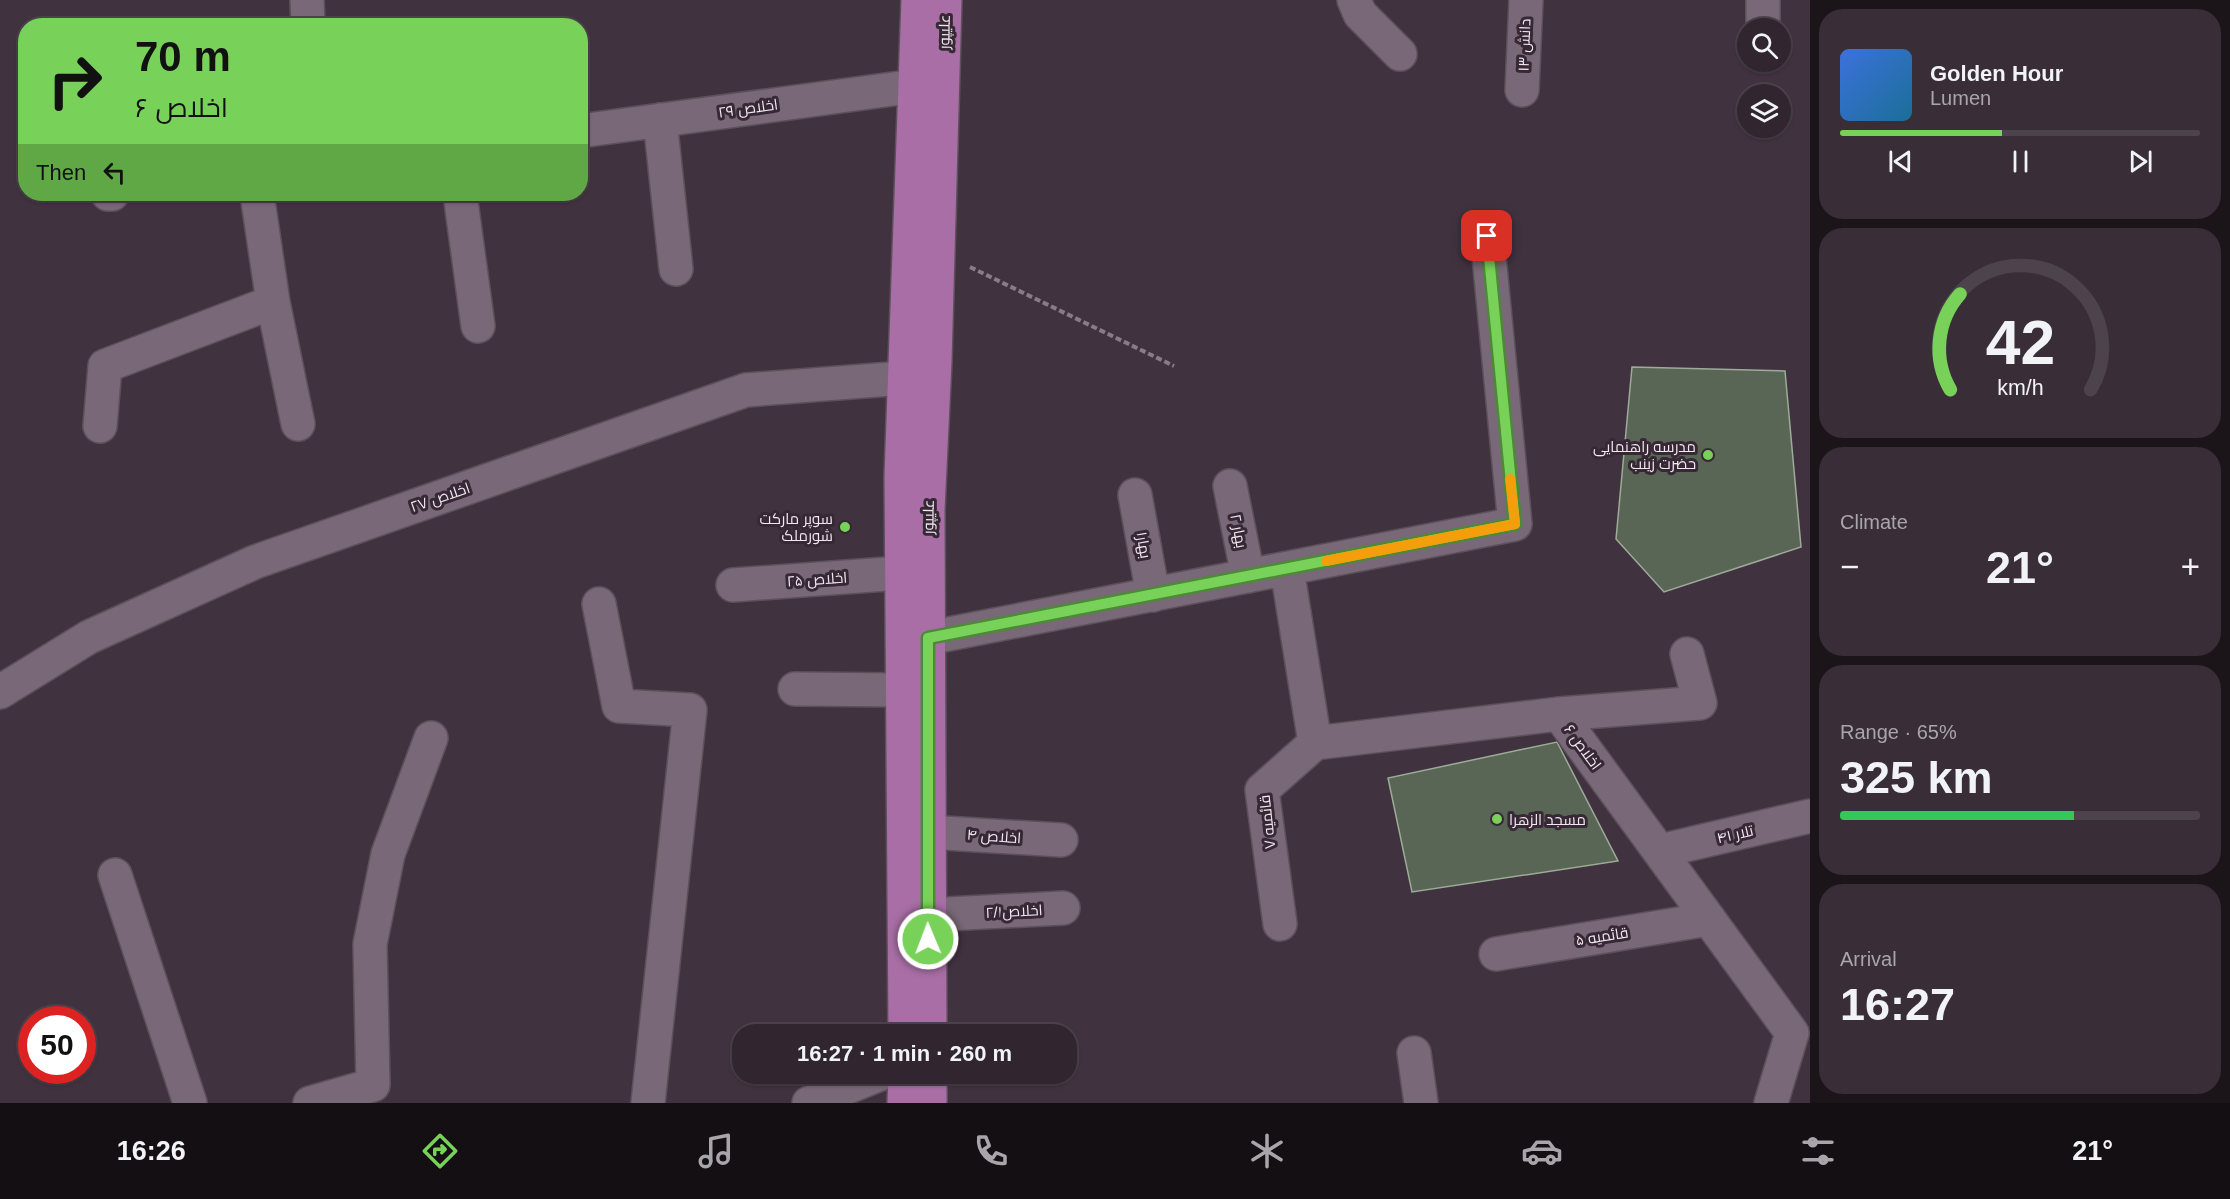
<!DOCTYPE html>
<html lang="en">
<head>
<meta charset="utf-8">
<style>
	:root { --surface:#312630; --page:#392e38; --text:#f1f3f6; --muted:#a8a5ab; --line:#4c434c; --accent:#78d158 }
	body { margin:0; font-family:Helvetica,Cairo,sans-serif; background:var(--page); color:var(--text); height:100vh; display:flex; flex-direction:column; font-size:22px; white-space:nowrap }
	* { box-sizing:border-box; margin:0 }
	p { font-size:20px; color:var(--muted) }
	.icon { flex:none; width:33px; height:33px; fill:none; stroke:currentColor; stroke-width:2; stroke-linecap:round; stroke-linejoin:round }
	.map { position:relative; flex:1; overflow:hidden }
	.panel { display:flex; flex-direction:column; gap:9px; padding:9px; background:#1b151a; width:420px }
	.panel>* { flex:none }
	.banner { position:absolute; left:18px; top:18px; width:570px; height:183px; border-radius:24px; box-shadow:0 2px 4px #0004,0 0 0 2px var(--line); background:#78d158; color:#111; overflow:hidden }
	.fabs { position:absolute; left:1737px; top:18px; display:grid; gap:12px }
	.fabs a { display:grid; place-items:center; width:54px; height:54px; border-radius:50%; background:var(--surface); box-shadow:0 2px 4px #0004,0 0 0 2px var(--line); font-size:30px }
	.speed { position:absolute; left:18px; top:1006px; display:flex; gap:12px; font-size:30px; font-weight:700; text-align:center }
	.speed>* { display:grid; place-content:center; width:78px; height:78px; border-radius:50%; background:var(--surface); box-shadow:0 2px 4px #0004,0 0 0 2px var(--line); line-height:1 }
	.speed .limit { border:9px solid #d22; background:#fff; color:#111 }
	.pin { position:absolute; display:grid; place-items:center; width:51px; height:51px; color:#fff; margin:-26px; border-radius:12px; box-shadow:0 3px 9px #0006 }
	.me { position:absolute; width:66px; margin:-33px; rotate:359deg; stroke-linejoin:round; filter:drop-shadow(0 0 4px #0008) }
	.turn { display:flex; align-items:center; gap:21px; height:126px; padding:0 18px; font-size:27px }
	.turn .icon { width:78px; height:78px; stroke-width:2.5 }
	.turn b { display:block; font-size:42px; line-height:51px }
	.then { display:flex; align-items:center; height:57px; padding:0 18px; background:#0003; gap:12px; font-size:22px }
	.big { font-size:45px; font-weight:700; line-height:1.1 }
	.panel .card { flex:1; display:flex; flex-direction:column; justify-content:center; gap:9px; min-width:0; padding:0 21px; border-radius:24px; background:var(--page) }
	.panel .dial { align-items:center; gap:0 }
	.dial svg { height:156px; overflow:visible; fill:none; stroke:var(--line); stroke-width:7; stroke-linecap:round; text-anchor:middle }
	.dial text { fill:var(--text); stroke:none }
	.song { display:flex; align-items:center; gap:18px }
	.cover { width:72px; height:72px; border-radius:9px; background:linear-gradient(135deg,hsl(220 70% 55%),hsl(200 70% 35%)) }
	.played { height:6px; border-radius:3px; background:linear-gradient(90deg,var(--accent) 45%,var(--line) 45%) }
	.keys { display:flex; justify-content:space-around; direction:ltr }
	.heat { display:flex; justify-content:space-between; align-items:center; font-size:33px; direction:ltr }
	.charge { height:9px; border-radius:4px; background:linear-gradient(90deg,#34c759 65%,var(--line) 0) }
	.trip { position:absolute; left:732px; top:1024px; width:345px; height:60px; border-radius:24px; background:var(--surface); box-shadow:0 2px 4px #0004,0 0 0 2px var(--line); font-weight:700; line-height:60px; text-align:center }
	.menu { display:flex; height:96px; justify-content:space-around; align-items:center; background:#140f13; color:var(--muted) }
	.menu .icon { width:42px; height:42px }
	.menu .active { color:var(--accent) }
	.menu b { font-size:27px; color:var(--text) }
	main { display:flex; flex:1; min-height:0 }
	.map>svg:first-child { display:block }
	.building { fill:#596655; stroke:#9dab99; stroke-width:1.5 }
	.lines { fill:none; stroke-linecap:round; stroke-linejoin:round }
	.minor-casing { stroke:#5c505b; stroke-width:36 }
	.major-casing { stroke:#5c505b; stroke-width:36 }
	.path { stroke:#887c87; stroke-width:4; stroke-dasharray:6 3; stroke-linecap:butt }
	.minor { stroke:#796877; stroke-width:33 }
	.major { stroke:#a86ea5; stroke-width:33 }
	.route-casing { stroke:#4e8839; stroke-width:15 }
	.route { stroke:#78d158; stroke-width:10 }
	.slow { stroke:#f59e0b; stroke-width:10 }
	.poi-dot { fill:#78d158; stroke:#372835; stroke-width:2 }
	.labels { text-anchor:middle; dominant-baseline:central; stroke-width:6; stroke-linejoin:round; paint-order:stroke }
	.street-label { font-size:15px; fill:#f1e8f0; stroke:#372835 }
	.poi-label { font-size:15px; fill:#f1e8f0; stroke:#372835; text-anchor:end }
</style>
</head>
<body>
<main>
<div class="map">
<svg width="1810" height="1103" viewBox="0 0 1810 1103">
	<rect width="100%" height="100%" fill="#413240"/>
	<path class="building" d="M1632,367L1785,371L1801,547L1664,592L1616,539Z
		M1557,742L1618,861L1412,892L1388,778Z"/>
	<g class="lines">
		<defs>
			<path id="minor" d="M307,0L308,26
				M1354,0L1360,14L1400,54
				M1763,0V28
				M1522,90L1526,0
				M660,120L676,269
				M580,131L915,86
				M108,194H112
				M460,194L478,326
				M273,302L298,424
				M100,426L105,366L273,302L257,194
				M1230,486L1248,576
				M1135,495L1153,595
				M1287,569L1315,743L1559,714L1792,1033L1771,1103
				M733,585L901,573
				M599,604L619,706L690,710L648,1103
				M928,638L1515,524L1487,236
				M795,689L902,690
				M0,692L89,637L255,562L746,390L904,378
				M1559,714L1700,703L1687,654
				M928,832L1061,840
				M1660,851L1810,816
				M115,875L190,1103
				M928,915L1063,908
				M1280,924L1262,790L1315,743
				M1496,954L1709,919
				M1414,1053L1421,1103
				M310,1103L373,1085L370,944L388,854L431,738
				M809,1103L880,1074"/>
			<path id="major" d="M905,1035L901,476L918,0
				M930,1035L928,510L935,362L945,0
				M930,1074V1103
				M904,1103L905,1074"/>
		</defs>
		<use href="#minor" class="minor-casing"/>
		<use href="#major" class="major-casing"/>
		<path class="path" d="M970,267L1174,366"/>
		<use href="#minor" class="minor"/>
		<use href="#major" class="major"/>
	</g>
	<g class="lines">
		<defs>
			<path id="route" d="M928,939V638L1515,524L1487,236"/>
		</defs>
		<use href="#route" class="route-casing"/>
		<use href="#route" class="route"/>
		<path class="slow" d="M1326,561L1515,524L1510,479"/>
	</g>
	<g class="poi-dot">
		<circle cx="1708" cy="455" r="6"/>
		<circle cx="845" cy="527" r="6"/>
		<circle cx="1497" cy="819" r="6"/>
	</g>
	<g class="labels">
		<g class="street-label">
			<text transform="translate(944 32) rotate(-89)">علیپور</text>
			<text transform="translate(1524 45) rotate(-88)">دانش ۱۳</text>
			<text transform="translate(748 108) rotate(-8)">اخلاص ۲۹</text>
			<text transform="translate(440 497) rotate(-19)">اخلاص ۲۷</text>
			<text transform="translate(928 517) rotate(-89)">علیپور</text>
			<text transform="translate(1239 531) rotate(79)">بهار ۲</text>
			<text transform="translate(1144 545) rotate(80)">بهار۱</text>
			<text transform="translate(817 579) rotate(-4)">اخلاص ۲۵</text>
			<text transform="translate(1583 747) rotate(54)">اخلاص ۶</text>
			<text transform="translate(1267 822) rotate(-96)">قائمیه ۷</text>
			<text transform="translate(1735 834) rotate(-13)">تلار ۴۱</text>
			<text transform="translate(994 836) rotate(4)">اخلاص ۴</text>
			<text transform="translate(1014 911) rotate(-3)">اخلاص۲/۱</text>
			<text transform="translate(1602 936) rotate(-9)">قائمیه ۵</text>
		</g>
		<g class="poi-label">
			<text x="1696" y="446">مدرسه راهنمایی<tspan x="1696" dy="17">حضرت زینب</tspan></text>
			<text x="833" y="518">سوپر مارکت<tspan x="833" dy="17">شورملک</tspan></text>
			<text x="1509" y="819" text-anchor="start">مسجد الزهرا</text>
		</g>
	</g>
</svg>
<div class="fabs">
<a><svg class="icon" aria-label="search" viewBox="0 0 24 24"><circle cx="10" cy="10" r="6"/><path d="M15 15l6 6"/></svg></a>
<a><svg class="icon" aria-label="layers" viewBox="0 0 24 24"><path d="M12 4l9 5-9 5-9-5zM3 14l9 5 9-5"/></svg></a>
</div>
<div class="speed"><div class="limit">50</div></div>
<div class="pin" style="left:1487px;top:236px;background:#d93025"><svg class="icon" aria-label="arrive" viewBox="0 0 24 24"><path d="M6 21V4h12l-3 4 3 4H6"/></svg></div>
<svg class="me" style="left:928px;top:939px" viewBox="-20 -20 40 40"><circle r="17" fill="#78d158" stroke="#fff" stroke-width="3"/><path d="M0-11L8 9 0 5-8 9z" fill="#fff"/></svg>
<div class="trip">16:27 · 1 min · 260 m</div>
<div class="banner">
<div class="turn"><svg class="icon" aria-label="right" viewBox="0 0 24 24"><path d="M7 20v-9h11M14 6l5 5-5 5"/></svg><div><b>70 m</b>اخلاص ۶</div></div>
<div class="then">Then<svg class="icon" aria-label="left" viewBox="0 0 24 24"><path d="M17 20v-9H6M10 6l-5 5 5 5"/></svg></div>
</div>
</div>
<section class="panel">
<div class="card">
<div class="song"><i class="cover"></i><div><b>Golden Hour</b><p>Lumen</p></div></div>
<div class="played"></div>
<div class="keys"><svg class="icon" aria-label="previous" viewBox="0 0 24 24"><path d="M18 5L8 12l10 7zM5 5v14"/></svg><svg class="icon" aria-label="pause" viewBox="0 0 24 24"><path d="M8 5v14M16 5v14"/></svg><svg class="icon" aria-label="next" viewBox="0 0 24 24"><path d="M6 5l10 7-10 7zM19 5v14"/></svg></div>
</div>
<div class="card dial"><svg viewBox="0 0 100 80">
<path d="M14 69A42 42 0 1 1 86 69"/>
<path d="M14 69A42 42 0 0 1 19 20" stroke="#78d158"/>
<text x="50" y="56" font-size="32" font-weight="700">42</text>
<text x="50" y="72" font-size="11">km/h</text>
</svg></div>
<div class="card"><p>Climate</p>
<div class="heat"><a>−</a><b class="big">21°</b><a>+</a></div>
</div>
<div class="card"><p>Range · 65%</p><b class="big">325 km</b><div class="charge"></div></div>
<div class="card"><p>Arrival</p><b class="big">16:27</b></div>
</section>
</main>
<nav class="menu">
<b>16:26</b>
<svg class="icon active" aria-label="directions" viewBox="0 0 24 24"><path d="M12 3l9 9-9 9-9-9zM9 14v-3h6M13 9l2 2-2 2"/></svg>
<svg class="icon" aria-label="music" viewBox="0 0 24 24"><path d="M9 18V5l10-2v13"/><circle cx="6" cy="18" r="3"/><circle cx="16" cy="16" r="3"/></svg>
<svg class="icon" aria-label="phone" viewBox="0 0 24 24"><path d="M5 4h4l2 5-3 2q2 4 5 5l2-3 5 2v4C11 20 4 13 5 4z"/></svg>
<svg class="icon" aria-label="climate" viewBox="0 0 24 24"><path d="M12 3v18M4 7l16 10M4 17L20 7"/></svg>
<svg class="icon" aria-label="car" viewBox="0 0 24 24"><path d="M5 17H2v-5l4-1 3-4h7l3 4 3 1v5h-3M9 17h6M6 11h13"/><circle cx="7" cy="17" r="2"/><circle cx="17" cy="17" r="2"/></svg>
<svg class="icon" aria-label="filters" viewBox="0 0 24 24"><path d="M4 7h16M4 17h16"/><circle cx="9" cy="7" r="2"/><circle cx="15" cy="17" r="2"/></svg>
<b>21°</b>
</nav>
</body>
</html>
